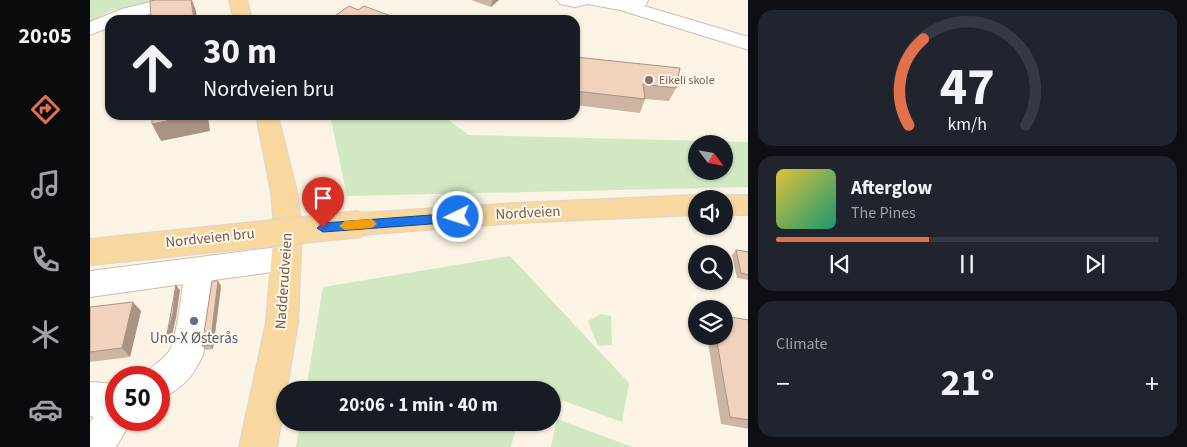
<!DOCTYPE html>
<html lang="en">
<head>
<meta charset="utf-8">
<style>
	:root { --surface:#171b24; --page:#20242c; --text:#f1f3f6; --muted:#9ea1a6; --line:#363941; --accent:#e1714d }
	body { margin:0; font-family:"Source Sans 3",sans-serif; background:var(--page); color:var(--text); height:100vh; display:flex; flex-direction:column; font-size:19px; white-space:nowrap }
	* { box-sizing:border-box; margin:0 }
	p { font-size:16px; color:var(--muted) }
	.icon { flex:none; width:28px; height:28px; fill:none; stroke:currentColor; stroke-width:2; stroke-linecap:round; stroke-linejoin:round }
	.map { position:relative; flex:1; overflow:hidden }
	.sheet { display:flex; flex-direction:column; gap:10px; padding:10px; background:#0d0f14; width:439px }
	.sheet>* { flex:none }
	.banner { position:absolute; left:15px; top:15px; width:475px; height:105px; border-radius:15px; box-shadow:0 1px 4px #0004; background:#171b24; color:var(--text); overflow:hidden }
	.needle { width:32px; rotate:121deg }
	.buttons { position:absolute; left:598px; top:135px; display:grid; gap:10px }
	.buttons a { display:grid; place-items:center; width:45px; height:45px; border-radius:50%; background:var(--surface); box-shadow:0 1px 4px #0004; font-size:25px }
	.speed { position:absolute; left:15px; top:366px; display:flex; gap:10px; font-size:25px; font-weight:700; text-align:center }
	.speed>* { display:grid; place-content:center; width:65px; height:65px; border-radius:50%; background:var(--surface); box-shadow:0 1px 4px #0004; line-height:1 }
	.speed .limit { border:8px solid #d22; background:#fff; color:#111 }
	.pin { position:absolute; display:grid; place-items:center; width:42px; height:42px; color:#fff; margin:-51px -21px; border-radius:50% 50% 50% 0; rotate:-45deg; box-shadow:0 0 5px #0007 }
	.pin .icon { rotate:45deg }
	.me { position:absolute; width:55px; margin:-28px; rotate:266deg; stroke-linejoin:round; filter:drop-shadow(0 0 4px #0008) }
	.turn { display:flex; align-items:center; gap:18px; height:105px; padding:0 15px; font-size:22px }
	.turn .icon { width:65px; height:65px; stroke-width:2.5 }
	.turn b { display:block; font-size:35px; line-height:42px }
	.big { font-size:38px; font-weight:700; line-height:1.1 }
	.sheet .card { flex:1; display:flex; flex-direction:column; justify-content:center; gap:8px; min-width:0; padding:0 18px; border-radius:15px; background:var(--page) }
	.sheet .dial { align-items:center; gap:0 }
	.dial svg { height:130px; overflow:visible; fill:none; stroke:var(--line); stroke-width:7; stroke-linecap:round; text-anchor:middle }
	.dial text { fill:var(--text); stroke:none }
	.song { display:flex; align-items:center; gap:15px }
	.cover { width:60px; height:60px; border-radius:8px; background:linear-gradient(135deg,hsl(50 70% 55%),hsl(160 70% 35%)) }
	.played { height:5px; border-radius:2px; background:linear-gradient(90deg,var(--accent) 40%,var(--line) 40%) }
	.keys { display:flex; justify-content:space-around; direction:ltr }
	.heat { display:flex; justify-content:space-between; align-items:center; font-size:28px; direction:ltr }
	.trip { position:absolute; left:186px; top:381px; width:285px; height:50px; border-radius:25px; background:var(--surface); box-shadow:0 1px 4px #0004; font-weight:700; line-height:50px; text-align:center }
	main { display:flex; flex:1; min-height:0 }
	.tab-bar { display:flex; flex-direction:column; width:90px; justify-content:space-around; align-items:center; background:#090b0e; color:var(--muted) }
	.tab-bar .icon { width:35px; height:35px }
	.tab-bar .on { color:var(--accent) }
	.tab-bar b { font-size:22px; color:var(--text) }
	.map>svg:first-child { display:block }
	.green { fill:#d2e8c3; fill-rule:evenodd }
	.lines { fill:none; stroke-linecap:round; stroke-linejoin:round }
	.minor-casing { stroke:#cebdae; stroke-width:2 }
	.major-casing { stroke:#dbd4d0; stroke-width:2 }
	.minor { fill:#fff; fill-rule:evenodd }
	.major { fill:#f8d89f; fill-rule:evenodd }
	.major-bridge-casing { stroke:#dbd4d0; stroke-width:28; stroke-linecap:butt }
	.major-bridge { stroke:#f8d89f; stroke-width:26 }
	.wall { fill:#ceb5a3 }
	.shaded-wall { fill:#a89384 }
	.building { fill:#f0d2bd; stroke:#a89384 }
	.route { fill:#1a73e8; stroke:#114b97 }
	.slow { fill:#f59e0b }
	.education-dot { fill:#8d6e63; stroke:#fef7ea; stroke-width:2 }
	.service-dot { fill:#5c6f8a; stroke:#fef7ea; stroke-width:2 }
	.labels { text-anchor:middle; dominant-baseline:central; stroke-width:4; stroke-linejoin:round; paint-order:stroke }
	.far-education-label { font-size:12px; fill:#785e54; stroke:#fef7ea; text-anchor:start }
	.street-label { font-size:15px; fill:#73594b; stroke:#fef7ea }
	.service-label { font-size:15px; fill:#4e5e75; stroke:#fef7ea }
</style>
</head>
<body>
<main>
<nav class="tab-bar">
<b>20:05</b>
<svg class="icon on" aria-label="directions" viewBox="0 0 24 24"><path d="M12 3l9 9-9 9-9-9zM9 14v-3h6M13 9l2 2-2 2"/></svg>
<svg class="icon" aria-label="music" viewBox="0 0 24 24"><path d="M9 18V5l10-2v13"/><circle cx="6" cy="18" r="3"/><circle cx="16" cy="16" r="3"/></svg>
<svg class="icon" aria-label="phone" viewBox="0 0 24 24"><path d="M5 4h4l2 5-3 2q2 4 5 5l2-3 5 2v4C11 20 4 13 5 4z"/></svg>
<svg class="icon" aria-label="climate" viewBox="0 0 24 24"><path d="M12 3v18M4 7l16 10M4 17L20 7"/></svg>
<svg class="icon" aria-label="car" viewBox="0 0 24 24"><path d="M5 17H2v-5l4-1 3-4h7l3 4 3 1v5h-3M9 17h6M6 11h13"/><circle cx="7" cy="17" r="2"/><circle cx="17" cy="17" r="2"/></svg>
</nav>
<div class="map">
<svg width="659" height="447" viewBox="0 0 659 447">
	<rect width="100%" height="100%" fill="#fbf3e4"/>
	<path class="green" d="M0,0H76L20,11L0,23Z
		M240,115H351L379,135L658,142V187L257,196ZM606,144H634V171H606Z
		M420,256L539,383L532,422L463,397L462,390H443L436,387L435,390H216L233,287Z
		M511,314L521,316L522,345L508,346L498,321Z
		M467,419L543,447H461Z
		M210,423V422L427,423L421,447H206Z"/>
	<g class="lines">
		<defs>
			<path id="minor" d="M68,0H99L96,4L37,20H20V27L0,35V22L32,9Z
				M467,0H558L556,5L554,6L659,37V50L530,10L498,4L485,7L470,4Z
				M196,246L206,250L210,258L206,266L196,270L124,280L113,355C102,378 92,389 69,399V378H54C59,365 73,362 80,350C86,339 91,298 93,284L0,297V271Z
				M0,382L26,384V420H42L26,447H0V422L4,417L0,416Z"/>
			<path id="major" d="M139,0H157L162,20H144Z
				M166,115H188L207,192L212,228L208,323L187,447H149L176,323L184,228L181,192Z
				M606,195L616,199H606V215L427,223L270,235L260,232L256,224L260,216L270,213L427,203Z
				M634,195H659V215H634V199H624Z"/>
		</defs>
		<use href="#minor" class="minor-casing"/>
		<use href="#major" class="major-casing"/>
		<use href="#minor" class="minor"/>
		<use href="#major" class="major"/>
		<defs>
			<path id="major-bridge" d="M0,252L270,224"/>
		</defs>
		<use href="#major-bridge" class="major-bridge-casing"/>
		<use href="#major-bridge" class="major-bridge"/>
	</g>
	<path class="wall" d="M381,0H409L401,7Z
		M485,57L586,88L579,101L555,99L550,113L485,105Z
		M646,250L659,252V280L647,278L642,255Z
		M131,286L123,349L116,350L112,346Z
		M0,307L51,311L40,357L0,362Z
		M659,320V429L631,424L617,336H634Z"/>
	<path class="shaded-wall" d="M101,0H102L106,11L107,20H104Z
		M402,0H409L401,7Z
		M104,115H118L120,131L71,141L62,124Z
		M128,281L131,286L123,349L120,345Z
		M86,285L90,290L86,318L80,344L76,340Z
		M43,302L51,311L40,357L32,348Z"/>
	<path class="building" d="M66,0H101L104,20H61L60,1Z
		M259,6L268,10L274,6L312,20H239Z
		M485,57L590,68L586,88L553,84L555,99L485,91Z
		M62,115H104L62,124Z
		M646,250L659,252V275L651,273Z
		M122,281H128L120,345L112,346Z
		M86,285L83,313L76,340Z
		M43,302L32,348L0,352V307Z
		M634,316L659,320V420L640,417L626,336H634Z"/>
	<path class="route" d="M368,213L373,217L368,222L233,232L227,228L233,223Z"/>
	<path class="slow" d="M282,219L287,224L282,228L255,230L249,226L255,221Z"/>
	<circle class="education-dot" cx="559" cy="80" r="5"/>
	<circle class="service-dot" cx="104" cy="321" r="5"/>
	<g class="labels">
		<g class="far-education-label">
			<text x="569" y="80">Eikeli skole</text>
		</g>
		<g class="street-label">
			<text transform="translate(438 213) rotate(-3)">Nordveien</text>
			<text transform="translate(120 238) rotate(-6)">Nordveien bru</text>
			<text transform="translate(194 281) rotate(-86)">Nadderudveien</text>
		</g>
		<g class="service-label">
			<text x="104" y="338">Uno-X Østerås</text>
		</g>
	</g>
</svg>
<div class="buttons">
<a><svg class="needle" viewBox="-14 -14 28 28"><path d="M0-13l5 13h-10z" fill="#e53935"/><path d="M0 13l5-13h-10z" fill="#9ea1a6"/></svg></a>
<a><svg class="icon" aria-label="sound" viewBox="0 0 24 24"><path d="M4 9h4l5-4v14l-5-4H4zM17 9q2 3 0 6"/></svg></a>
<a><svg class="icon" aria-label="search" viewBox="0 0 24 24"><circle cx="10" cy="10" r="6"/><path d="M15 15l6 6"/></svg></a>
<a><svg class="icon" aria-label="layers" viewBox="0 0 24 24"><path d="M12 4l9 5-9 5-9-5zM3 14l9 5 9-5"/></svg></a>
</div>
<div class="speed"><div class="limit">50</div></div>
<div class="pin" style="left:233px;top:228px;background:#d93025"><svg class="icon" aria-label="arrive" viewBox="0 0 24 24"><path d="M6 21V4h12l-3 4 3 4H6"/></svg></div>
<svg class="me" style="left:368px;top:217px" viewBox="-20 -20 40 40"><circle r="17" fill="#1a73e8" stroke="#fff" stroke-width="3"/><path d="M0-11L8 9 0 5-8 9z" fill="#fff"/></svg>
<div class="trip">20:06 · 1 min · 40 m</div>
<div class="banner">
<div class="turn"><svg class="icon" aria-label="ahead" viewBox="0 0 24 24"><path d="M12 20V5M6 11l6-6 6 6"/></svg><div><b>30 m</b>Nordveien bru</div></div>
</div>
</div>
<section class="sheet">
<div class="card dial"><svg viewBox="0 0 100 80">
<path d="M14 69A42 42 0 1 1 86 69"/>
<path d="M14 69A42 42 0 0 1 23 16" stroke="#e1714d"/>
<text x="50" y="56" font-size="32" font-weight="700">47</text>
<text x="50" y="72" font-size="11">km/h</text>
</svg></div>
<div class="card">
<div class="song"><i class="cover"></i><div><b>Afterglow</b><p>The Pines</p></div></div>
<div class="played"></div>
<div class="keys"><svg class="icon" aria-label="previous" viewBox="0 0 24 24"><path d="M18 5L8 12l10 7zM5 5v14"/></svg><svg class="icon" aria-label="pause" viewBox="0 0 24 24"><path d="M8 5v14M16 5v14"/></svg><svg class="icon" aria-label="next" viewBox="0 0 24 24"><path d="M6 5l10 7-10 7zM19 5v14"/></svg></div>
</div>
<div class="card"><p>Climate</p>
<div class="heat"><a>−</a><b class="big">21°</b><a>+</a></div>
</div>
</section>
</main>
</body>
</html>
